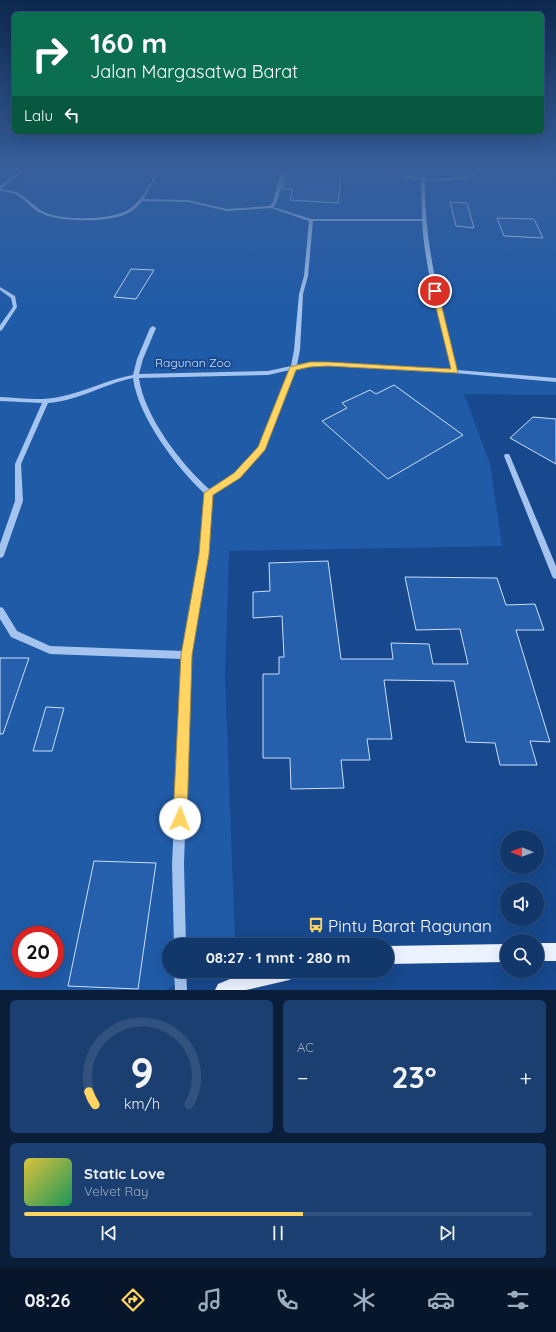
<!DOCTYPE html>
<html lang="id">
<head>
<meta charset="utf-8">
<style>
	:root { --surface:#12376a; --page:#1b3f70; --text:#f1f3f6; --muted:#9cacc1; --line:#31517e; --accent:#ffd462 }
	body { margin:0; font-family:Quicksand,sans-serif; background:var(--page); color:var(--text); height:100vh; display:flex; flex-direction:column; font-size:15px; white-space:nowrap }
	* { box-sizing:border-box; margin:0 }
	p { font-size:13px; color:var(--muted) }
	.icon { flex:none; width:22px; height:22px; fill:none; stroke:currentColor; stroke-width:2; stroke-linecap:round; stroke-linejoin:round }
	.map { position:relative; height:990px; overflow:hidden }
	.side { display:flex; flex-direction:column; gap:10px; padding:10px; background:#0a1e3a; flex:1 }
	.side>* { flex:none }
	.banner { position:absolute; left:12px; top:12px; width:532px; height:122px; border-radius:6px; box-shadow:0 4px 16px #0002,0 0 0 1px var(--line); background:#0b6e4f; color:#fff; overflow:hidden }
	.needle { width:26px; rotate:271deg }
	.buttons { position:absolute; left:500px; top:830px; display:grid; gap:8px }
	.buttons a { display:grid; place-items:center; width:44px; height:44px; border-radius:50%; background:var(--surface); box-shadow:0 4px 16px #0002,0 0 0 1px var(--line); font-size:20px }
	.speed { position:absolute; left:12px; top:926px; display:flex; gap:8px; font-size:20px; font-weight:700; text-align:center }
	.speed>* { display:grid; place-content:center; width:52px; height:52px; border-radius:50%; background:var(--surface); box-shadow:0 4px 16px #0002,0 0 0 1px var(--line); line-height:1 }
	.speed .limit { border:6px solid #d22; background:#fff; color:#111 }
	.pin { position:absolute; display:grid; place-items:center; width:34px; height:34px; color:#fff; margin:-17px; border:2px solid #fff; border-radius:50%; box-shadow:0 1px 4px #0007 }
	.me { position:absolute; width:44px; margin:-22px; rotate:2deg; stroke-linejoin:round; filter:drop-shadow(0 0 3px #0008) }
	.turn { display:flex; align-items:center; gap:14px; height:84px; padding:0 12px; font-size:18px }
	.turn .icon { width:52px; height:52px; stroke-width:2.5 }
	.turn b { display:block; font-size:28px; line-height:34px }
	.then { display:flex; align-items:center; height:38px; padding:0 12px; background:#0003; gap:8px; font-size:15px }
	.big { font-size:30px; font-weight:800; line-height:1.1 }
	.side .card { flex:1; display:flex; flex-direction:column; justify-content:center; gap:6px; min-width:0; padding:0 14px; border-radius:6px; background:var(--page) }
	.side .dial { align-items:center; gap:0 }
	.dial svg { height:104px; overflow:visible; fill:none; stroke:var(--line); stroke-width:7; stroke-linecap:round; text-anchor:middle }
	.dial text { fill:var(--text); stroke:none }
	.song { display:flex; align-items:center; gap:12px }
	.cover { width:48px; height:48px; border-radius:6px; background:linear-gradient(135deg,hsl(50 70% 55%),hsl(150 70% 35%)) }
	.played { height:4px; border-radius:2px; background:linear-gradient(90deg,var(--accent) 55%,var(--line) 55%) }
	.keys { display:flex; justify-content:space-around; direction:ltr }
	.heat { display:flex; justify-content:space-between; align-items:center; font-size:22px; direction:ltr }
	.side .tiles { flex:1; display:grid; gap:10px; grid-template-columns:1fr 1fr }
	.card:last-child { grid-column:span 2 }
	.trip { position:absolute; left:162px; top:938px; width:232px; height:40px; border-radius:20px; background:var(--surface); box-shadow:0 4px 16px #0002,0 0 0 1px var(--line); font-weight:800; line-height:40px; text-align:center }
	.tabs { display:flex; height:64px; justify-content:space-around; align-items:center; background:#07162a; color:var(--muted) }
	.tabs .icon { width:28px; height:28px }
	.tabs .current { color:var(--accent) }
	.tabs b { font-size:18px; color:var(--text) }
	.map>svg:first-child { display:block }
	.green { fill:#205ba7; fill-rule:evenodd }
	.building { fill:#2660ac; stroke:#cadffb }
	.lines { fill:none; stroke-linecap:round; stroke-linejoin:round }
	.minor { fill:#a4c4ef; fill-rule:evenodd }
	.major { fill:#ecf3ff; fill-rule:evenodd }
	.route { fill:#ffd462; stroke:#a68a40 }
	.labels { text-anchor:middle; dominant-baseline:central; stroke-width:4; stroke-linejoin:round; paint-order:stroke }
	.far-park-label { font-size:12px; fill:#cadffb; stroke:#18498e }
	.near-poi-label { font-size:17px; fill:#fff; stroke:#18498e; text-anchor:start }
</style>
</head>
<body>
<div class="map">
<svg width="556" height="990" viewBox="0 0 556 990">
	<rect width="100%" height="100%" fill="#18498e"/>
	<path class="green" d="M0,169H556V395L464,394L490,464L502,546L229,551L225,676L235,941L229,945H169V971H193L167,990H0ZM21,935H55V969H21Z"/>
	<path class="building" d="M287,169H342L338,203L290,200L293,189H282Z
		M450,202L467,203L474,228L456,226Z
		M497,218L534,219L543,238L504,236Z
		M131,269L154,270L136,299L114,297Z
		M394,385L463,435L388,479L322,421L347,408L342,403L370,390L376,394Z
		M533,417L556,419V464L510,438Z
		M328,561L341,659H393L391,643L429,644L433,664H468L460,629L416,630L405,577L497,578L506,605L535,604L544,630H516L550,742L530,741L537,765H500L495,743L466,742L454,681L384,680L392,739H367L370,760H341L344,788L291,789L290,758H263V674H279V657H284L282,616L253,618V592L270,591L269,563Z
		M0,658H29L3,734H0Z
		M46,707L64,708L52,751H33Z
		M94,861L156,863L138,989L68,986Z"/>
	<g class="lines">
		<path class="minor" d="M23,169H27L0,189C6,190 13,190 18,193C28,198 35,208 46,213C65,221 116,221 132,207C144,198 151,182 158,169H161L143,199L188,200L227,209L270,206L273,202L282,169H286L277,202L273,207L311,219H422L421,180L403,177L376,169H381L403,175L432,179L461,177L474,174L484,169H488C469,180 447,182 425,180C424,247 441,305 457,370L556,378V382L455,373L328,366H310L296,369L264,450L239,477L212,494L208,554L191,655L184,864L186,945H174L172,864L182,659L50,654L11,637L0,619V607L3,608L17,631L50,646L183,651L200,554L205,494C177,468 138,417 133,378C104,384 78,401 48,403L21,464L23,501L4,555L3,557L0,558V544L15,501V464L42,403L0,401V397C20,398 40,401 59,397C85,392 108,379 133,375L137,359L150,328L153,326L156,328L143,359L139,374L268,371L291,366L294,350L299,294L304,276L309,221L271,208L227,211L188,202L142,201C138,206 134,210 128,213C110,223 61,222 43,214C32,210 26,199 15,194C11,192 5,192 0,191V186ZM313,221H422C425,271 440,321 452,369L328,362H310L297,365L300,350L303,294L308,276ZM290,370L259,447L235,473L209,489C181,464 144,416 139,378L268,375Z
			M0,287L15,296L17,307L2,330L0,331V325L13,307L11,298L0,290Z
			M505,454H509L510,456L556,566V579L553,578L552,576L504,456Z
			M174,971H186L187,990H175Z"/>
		<path class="major" d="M537,943H556V961H537Z
			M507,944V962L387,964V946Z
			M249,971H298L295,977L289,980L246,990H215L218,984Z"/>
	</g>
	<linearGradient id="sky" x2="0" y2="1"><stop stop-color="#0d284e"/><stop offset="0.55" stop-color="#375f9b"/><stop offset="1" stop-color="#375f9b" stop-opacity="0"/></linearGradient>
	<rect width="556" height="308" fill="url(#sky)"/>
	<path class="route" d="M435,289L438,291L458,373L328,366L310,367L296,370L265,450L240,478L213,495L209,554L192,655L187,819L185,824L180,826L175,824L173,819L181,655L199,554L204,493L234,473L258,447L290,367L310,362H328L451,369L432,291Z"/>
	<defs>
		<symbol id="bus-bare" viewBox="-9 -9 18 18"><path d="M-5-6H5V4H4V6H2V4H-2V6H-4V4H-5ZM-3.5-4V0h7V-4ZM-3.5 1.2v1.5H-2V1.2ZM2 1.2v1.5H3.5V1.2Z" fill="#ffd462" stroke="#18498e" stroke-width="2.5" paint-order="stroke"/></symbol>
	</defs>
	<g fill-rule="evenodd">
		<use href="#bus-bare" x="305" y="914" width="22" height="22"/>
	</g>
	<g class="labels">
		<g class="far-park-label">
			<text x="193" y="362">Ragunan Zoo</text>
		</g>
		<g class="near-poi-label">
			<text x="328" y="925">Pintu Barat Ragunan</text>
		</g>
	</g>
</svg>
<div class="buttons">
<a><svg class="needle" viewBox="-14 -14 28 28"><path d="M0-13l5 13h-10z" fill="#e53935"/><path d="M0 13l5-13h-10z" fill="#9cacc1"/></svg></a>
<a><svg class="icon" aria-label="sound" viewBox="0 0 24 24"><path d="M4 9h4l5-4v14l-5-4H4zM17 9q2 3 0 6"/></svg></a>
<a><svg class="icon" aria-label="search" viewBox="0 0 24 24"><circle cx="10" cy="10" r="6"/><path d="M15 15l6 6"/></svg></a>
</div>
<div class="speed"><div class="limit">20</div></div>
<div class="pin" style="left:435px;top:291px;background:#d93025"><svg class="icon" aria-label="arrive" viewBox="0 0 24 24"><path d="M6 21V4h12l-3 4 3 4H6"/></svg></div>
<svg class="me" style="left:180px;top:819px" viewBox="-20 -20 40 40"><circle r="19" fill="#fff"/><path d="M0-13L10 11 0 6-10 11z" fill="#ffd462"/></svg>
<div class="trip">08:27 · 1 mnt · 280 m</div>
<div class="banner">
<div class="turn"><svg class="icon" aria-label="right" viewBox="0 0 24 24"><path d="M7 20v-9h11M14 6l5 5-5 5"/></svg><div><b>160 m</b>Jalan Margasatwa Barat</div></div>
<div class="then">Lalu<svg class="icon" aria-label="left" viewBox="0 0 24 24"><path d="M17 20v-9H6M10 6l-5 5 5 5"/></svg></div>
</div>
</div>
<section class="side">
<div class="tiles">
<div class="card dial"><svg viewBox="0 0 100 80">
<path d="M14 69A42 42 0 1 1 86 69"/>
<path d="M14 69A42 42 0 0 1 9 59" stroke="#ffd462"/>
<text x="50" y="56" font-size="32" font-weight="700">9</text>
<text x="50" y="72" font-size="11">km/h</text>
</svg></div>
<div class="card"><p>AC</p>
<div class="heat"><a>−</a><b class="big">23°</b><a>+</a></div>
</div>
<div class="card">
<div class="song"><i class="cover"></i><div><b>Static Love</b><p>Velvet Ray</p></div></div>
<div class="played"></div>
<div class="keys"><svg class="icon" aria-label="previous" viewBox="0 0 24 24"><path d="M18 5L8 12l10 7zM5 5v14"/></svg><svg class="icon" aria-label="pause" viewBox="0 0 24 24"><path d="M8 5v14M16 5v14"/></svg><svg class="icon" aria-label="next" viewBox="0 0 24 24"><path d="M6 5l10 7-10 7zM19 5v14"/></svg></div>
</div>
</div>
</section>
<nav class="tabs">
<b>08:26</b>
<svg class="icon current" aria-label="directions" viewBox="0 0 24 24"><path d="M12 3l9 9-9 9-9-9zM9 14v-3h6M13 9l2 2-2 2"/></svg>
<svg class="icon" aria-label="music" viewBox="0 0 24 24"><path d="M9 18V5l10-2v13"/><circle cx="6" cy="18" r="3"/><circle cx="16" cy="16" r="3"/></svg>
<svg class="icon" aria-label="phone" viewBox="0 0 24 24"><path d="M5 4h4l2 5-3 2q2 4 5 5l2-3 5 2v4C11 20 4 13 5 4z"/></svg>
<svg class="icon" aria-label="climate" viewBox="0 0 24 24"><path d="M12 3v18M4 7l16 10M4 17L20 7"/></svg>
<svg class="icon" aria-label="car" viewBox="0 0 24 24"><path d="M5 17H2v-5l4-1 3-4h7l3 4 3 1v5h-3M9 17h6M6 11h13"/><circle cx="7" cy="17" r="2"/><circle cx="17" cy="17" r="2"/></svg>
<svg class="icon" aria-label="filters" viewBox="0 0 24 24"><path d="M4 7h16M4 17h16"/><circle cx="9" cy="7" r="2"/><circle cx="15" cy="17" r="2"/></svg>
</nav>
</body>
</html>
